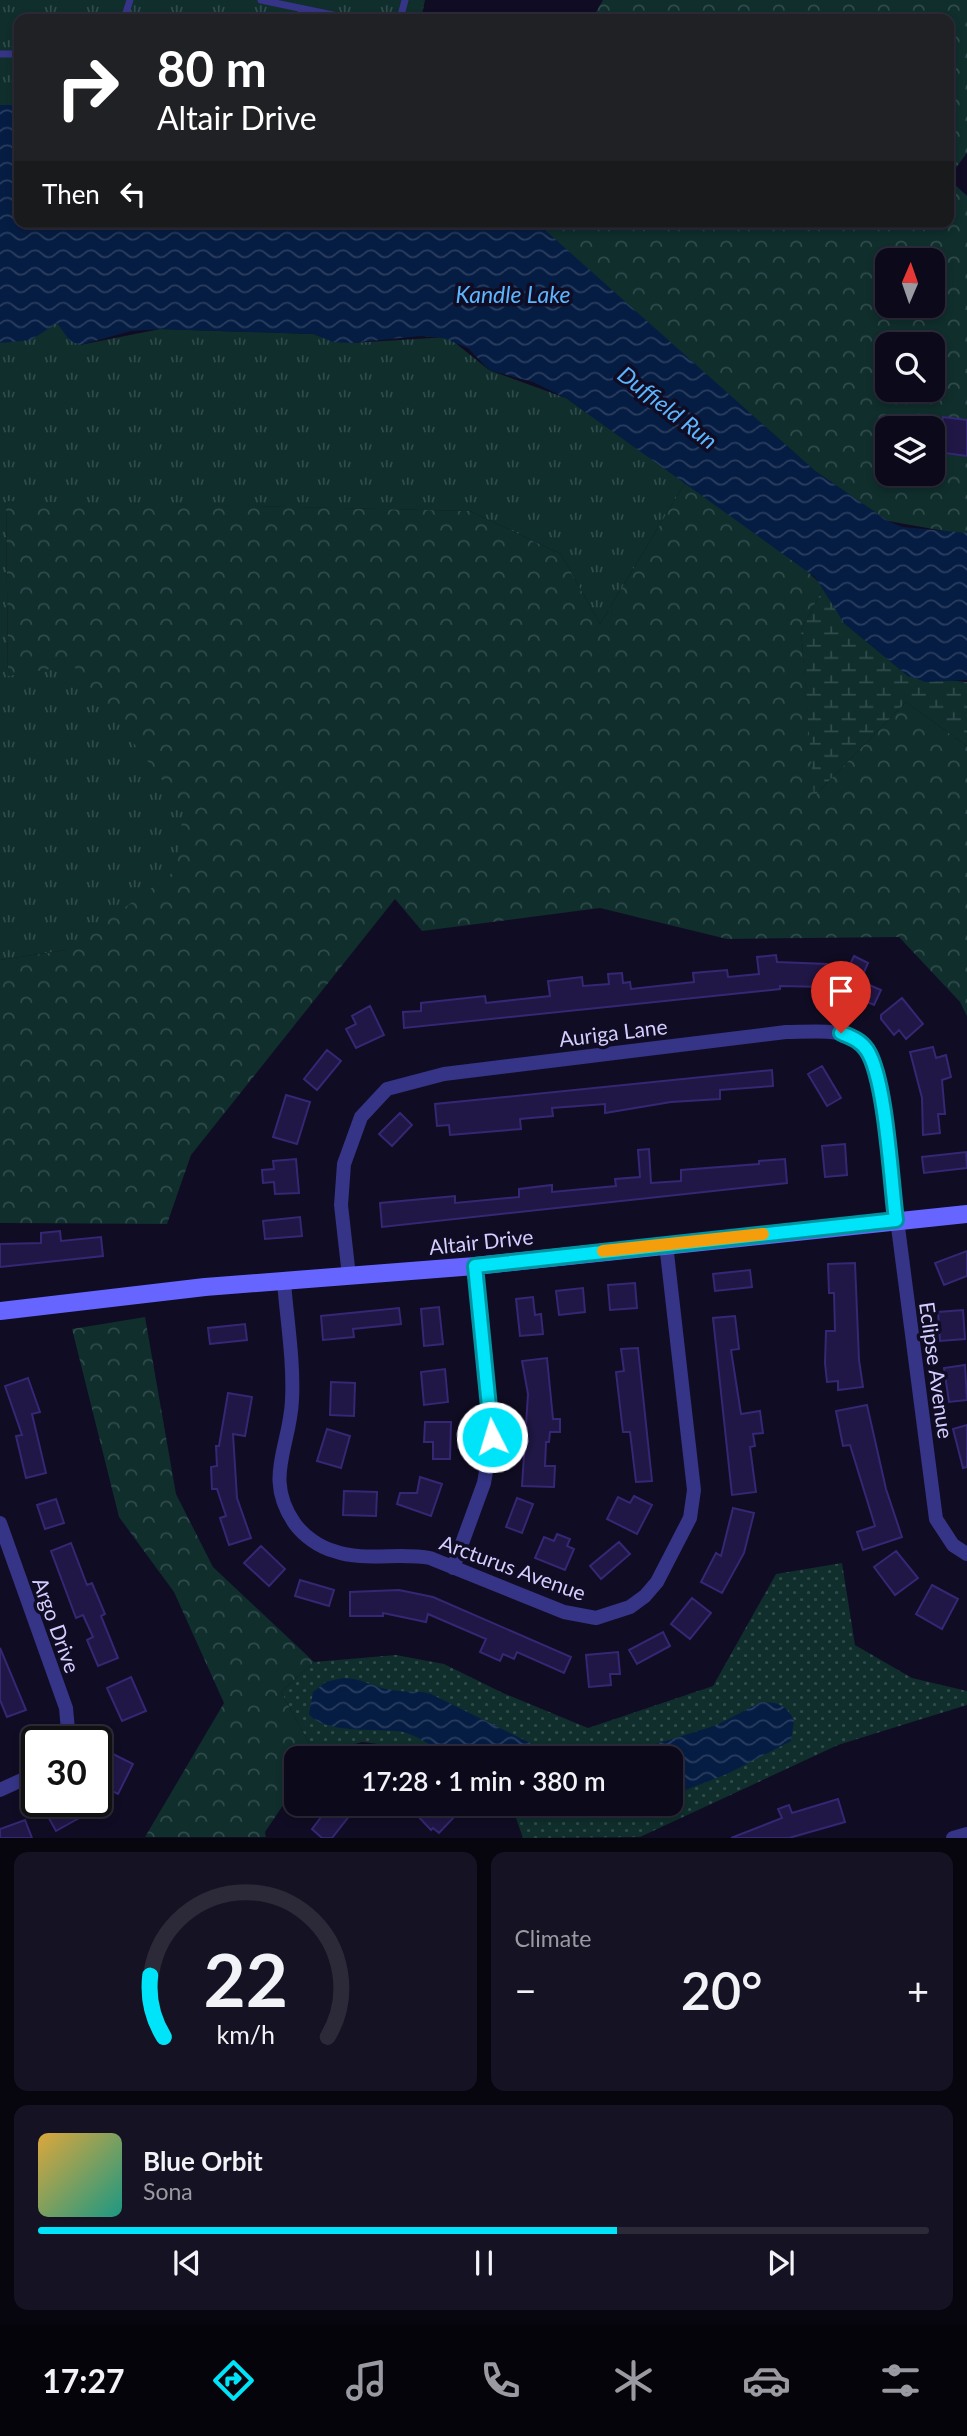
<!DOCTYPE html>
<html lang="en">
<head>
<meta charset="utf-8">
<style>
	:root { --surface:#0c091a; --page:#151223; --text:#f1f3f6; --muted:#9a9aa2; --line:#2c2a39; --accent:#00e4f9 }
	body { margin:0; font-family:Lato,sans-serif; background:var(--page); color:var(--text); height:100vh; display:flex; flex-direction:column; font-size:26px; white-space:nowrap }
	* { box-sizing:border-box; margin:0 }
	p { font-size:23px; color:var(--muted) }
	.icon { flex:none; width:38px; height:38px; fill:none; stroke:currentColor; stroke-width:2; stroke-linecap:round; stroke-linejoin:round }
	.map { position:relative; height:1838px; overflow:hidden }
	.panel { display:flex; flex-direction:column; gap:14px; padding:14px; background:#07050e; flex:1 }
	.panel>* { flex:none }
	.guide { position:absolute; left:14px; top:14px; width:940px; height:214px; border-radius:14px; box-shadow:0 4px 10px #0003,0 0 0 2px var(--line); background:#202124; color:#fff; overflow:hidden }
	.needle { width:46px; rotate:2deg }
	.controls { position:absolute; left:875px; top:248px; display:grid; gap:14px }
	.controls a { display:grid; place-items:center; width:70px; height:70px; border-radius:14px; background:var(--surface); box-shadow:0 4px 10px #0003,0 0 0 2px var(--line); font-size:35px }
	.speed { position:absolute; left:21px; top:1726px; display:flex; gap:14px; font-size:35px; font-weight:700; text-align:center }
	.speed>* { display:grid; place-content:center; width:91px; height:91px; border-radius:50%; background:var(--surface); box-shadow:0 4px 10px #0003,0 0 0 2px var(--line); line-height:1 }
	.speed .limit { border:4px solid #111; border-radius:10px; background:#fff; color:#111 }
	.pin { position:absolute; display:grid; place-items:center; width:60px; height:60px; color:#fff; margin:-72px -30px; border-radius:50% 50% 50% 0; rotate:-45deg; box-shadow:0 0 7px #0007 }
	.pin .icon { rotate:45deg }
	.me { position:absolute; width:77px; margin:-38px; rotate:355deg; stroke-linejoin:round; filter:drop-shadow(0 0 5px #0008) }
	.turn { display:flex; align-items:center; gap:24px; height:147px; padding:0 28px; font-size:32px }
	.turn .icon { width:91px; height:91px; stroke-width:2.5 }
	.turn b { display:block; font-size:49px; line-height:60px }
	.then { display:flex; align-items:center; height:66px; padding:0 28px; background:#0003; gap:14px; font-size:26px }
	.big { font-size:52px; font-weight:600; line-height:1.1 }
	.panel .card { flex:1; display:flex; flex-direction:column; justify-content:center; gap:10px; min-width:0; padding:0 24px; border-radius:14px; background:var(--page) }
	.panel .dial { align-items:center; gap:0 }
	.dial svg { height:182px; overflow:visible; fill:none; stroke:var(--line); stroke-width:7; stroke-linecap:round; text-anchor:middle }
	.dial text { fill:var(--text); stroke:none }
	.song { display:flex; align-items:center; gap:21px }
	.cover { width:84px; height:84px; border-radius:10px; background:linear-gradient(135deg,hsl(40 70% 55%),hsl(170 70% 35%)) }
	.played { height:7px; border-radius:4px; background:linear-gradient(90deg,var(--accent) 65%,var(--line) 65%) }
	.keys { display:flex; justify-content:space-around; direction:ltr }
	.heat { display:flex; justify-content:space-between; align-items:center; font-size:38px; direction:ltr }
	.panel .tiles { flex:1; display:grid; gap:14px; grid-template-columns:1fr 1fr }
	.card:last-child { grid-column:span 2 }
	.trip { position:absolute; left:284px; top:1746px; width:399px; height:70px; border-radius:14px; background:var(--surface); box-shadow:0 4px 10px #0003,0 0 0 2px var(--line); font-weight:600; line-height:70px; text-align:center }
	.dock { display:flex; height:112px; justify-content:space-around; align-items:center; background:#05040a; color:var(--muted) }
	.dock .icon { width:49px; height:49px }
	.dock .selected { color:var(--accent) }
	.dock b { font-size:32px; color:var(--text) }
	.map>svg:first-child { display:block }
	.grass { fill:url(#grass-dots) }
	.forest { fill:url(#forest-crowns); fill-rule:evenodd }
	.wetland { fill:url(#wetland-marsh) }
	.park { fill:url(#park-tufts) }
	.water { fill:url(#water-waves) }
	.building { fill:#201746; stroke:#352773; stroke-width:2 }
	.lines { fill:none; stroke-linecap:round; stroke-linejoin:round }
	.lane { stroke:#353486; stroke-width:7 }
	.street { stroke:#353486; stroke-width:14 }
	.secondary { stroke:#6765ff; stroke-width:18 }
	.route-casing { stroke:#0094a2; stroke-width:18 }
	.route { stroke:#00e4f9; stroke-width:12 }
	.slow { stroke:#f59e0b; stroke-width:12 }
	.labels { text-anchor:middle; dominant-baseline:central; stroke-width:7; stroke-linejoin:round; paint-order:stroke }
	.street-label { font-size:21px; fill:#d3ceff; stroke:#100c23 }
	.water-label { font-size:23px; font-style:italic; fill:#5cb6ff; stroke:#100c23 }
</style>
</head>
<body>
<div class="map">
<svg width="967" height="1838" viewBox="0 0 967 1838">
	<defs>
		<pattern id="grass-dots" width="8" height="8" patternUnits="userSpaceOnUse" patternTransform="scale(1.75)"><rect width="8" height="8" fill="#0f2e2c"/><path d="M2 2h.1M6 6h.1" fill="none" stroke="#314b4c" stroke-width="1.8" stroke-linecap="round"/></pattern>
		<pattern id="forest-crowns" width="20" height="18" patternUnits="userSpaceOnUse" patternTransform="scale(1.75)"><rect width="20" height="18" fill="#0f2e2c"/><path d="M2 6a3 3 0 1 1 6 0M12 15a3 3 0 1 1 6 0" fill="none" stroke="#314b4c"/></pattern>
		<pattern id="wetland-marsh" width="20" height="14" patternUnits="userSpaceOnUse" patternTransform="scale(1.75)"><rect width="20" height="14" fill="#0f2e2c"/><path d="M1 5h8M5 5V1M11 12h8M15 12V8" fill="none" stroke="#314b4c"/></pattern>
		<pattern id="park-tufts" width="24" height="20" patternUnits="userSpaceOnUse" patternTransform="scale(1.75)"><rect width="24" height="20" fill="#0f2e2c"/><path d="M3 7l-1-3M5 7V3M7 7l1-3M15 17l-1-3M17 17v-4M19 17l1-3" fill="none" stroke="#314b4c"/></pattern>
		<pattern id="water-waves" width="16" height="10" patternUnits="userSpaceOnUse" patternTransform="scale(1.75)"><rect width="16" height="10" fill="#061d43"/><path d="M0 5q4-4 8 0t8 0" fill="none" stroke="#293d5f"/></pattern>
	</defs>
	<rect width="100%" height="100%" fill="#100c23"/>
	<path class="grass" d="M842,1563L855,1645L912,1678L967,1691V1705L838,1745L640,1837L523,1838L511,1804H670V1759H440L425,1750L362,1742L316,1756L281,1692L314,1662L396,1655L444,1664L503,1693L588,1728L713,1686L776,1574Z"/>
	<path class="forest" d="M603,0H967V153L949,177L948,19H592Z
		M949,179L967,196V535L888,521L815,471L535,222H948ZM887,261H933V306H887ZM887,345H933V390H887ZM887,429H933V474H887Z
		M685,483L807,571L824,587L801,630L815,795L906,702L967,746V1016L960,1002L899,937L727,939L600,908L422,931L395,899L191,1155L167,1224L0,1223V960L66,950L8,677L6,500L470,511L561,554L600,624Z
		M145,1317L176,1494L213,1567L314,1662L281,1692L316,1756L314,1759H296V1786L265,1832L266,1837H145L224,1703L174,1592L119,1517L72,1329Z"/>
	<path class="wetland" d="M824,587L844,623L908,676L967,682V746L906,702L814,796L801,630Z"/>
	<path class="park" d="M0,0H425L421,19H19V105H0Z
		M57,323L80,345L160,329L313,334L351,343L448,337L489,370L566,398L685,483L600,624L561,554L470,511L6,501L8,676L73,665L184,808L175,871L66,950L0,960V340Z"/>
	<path class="water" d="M0,105H19V222H536L815,471L888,521L902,527L967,533V680L926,682L908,676L844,623L815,577L566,398L533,382L489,370L468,348L443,338L420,336L351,343L333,342L313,334L160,329L131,331L80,345L70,341L57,323L31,340L0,343Z
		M343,1678C362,1678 375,1688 392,1690C406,1693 418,1690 431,1694L563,1759C530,1759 493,1764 460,1759C441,1756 422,1734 397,1731C375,1729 322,1733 309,1714L313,1692L326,1682Z
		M761,1702C778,1702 786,1705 794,1720L791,1741L727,1774L670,1796V1759H608L717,1725Z
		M547,1804H650C621,1816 575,1814 547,1804Z"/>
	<path class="building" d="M943,417L967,420V456L938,452Z
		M776,955L777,962L827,964L826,987L780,986V989L742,993L404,1028L403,1012L421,1011V1003L485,996L486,1003L550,996L548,981L582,977L583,986L609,984L608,974L622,973L623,983L630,982L631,989L694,982L693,973L727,970L728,977L759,974L757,957Z
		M854,956L868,963L860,981L881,990L874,1005L838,989Z
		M902,998L923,1024L906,1039L899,1030L894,1035L881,1019V1015Z
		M370,1006L384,1035L356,1048L346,1029L356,1024L352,1016Z
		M933,1047L936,1058L946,1055L951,1077L942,1080L945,1114H938L940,1133L923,1135L922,1098L910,1052Z
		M327,1050L341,1061L317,1090L304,1079Z
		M822,1066L841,1098L827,1106L808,1074Z
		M772,1070L773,1086L720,1090V1099L671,1102L605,1113V1104L552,1108L553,1116L520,1119L521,1129L450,1135L449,1125L437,1126L435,1104Z
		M286,1095L310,1102L297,1144L273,1137Z
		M400,1113L412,1125L392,1146L379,1134Z
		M845,1144L847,1175L825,1177L822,1146Z
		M649,1149L651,1183L681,1181V1170L759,1164V1161L785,1159L787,1183L382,1227L380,1203L455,1196V1203L519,1197V1189L552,1185V1192L616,1186L615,1179L640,1177L638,1150Z
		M966,1152L967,1168L924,1173L922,1157Z
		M296,1159L299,1193L275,1194L274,1182L263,1183L262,1170L274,1169L273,1161Z
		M300,1217L302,1236L265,1239L263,1221Z
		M60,1231L61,1241L101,1237L103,1256L0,1267V1244L41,1243V1233Z
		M967,1251V1276L944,1285L935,1263Z
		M855,1263L859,1360L863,1387L838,1390V1381L827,1382L825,1363L826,1331H835L834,1293H829L828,1264Z
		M750,1270L752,1287L715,1291L713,1274Z
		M635,1283L637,1308L610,1310L608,1285Z
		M583,1288L585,1312L559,1315L556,1291Z
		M533,1297L535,1315L541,1314L543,1334L520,1336L516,1299Z
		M439,1307L443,1344L424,1346L421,1309Z
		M399,1308L401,1324L353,1329L354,1337L323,1340L321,1316Z
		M963,1310L965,1339L940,1341L938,1312Z
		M735,1316L739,1349L731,1350L741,1414L760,1411L763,1433L753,1434L755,1446L750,1447L756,1492L732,1495L713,1318Z
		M245,1324L247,1340L210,1344L208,1328Z
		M638,1348L652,1481L636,1482L630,1432H623L616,1372L624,1371L621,1349Z
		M547,1358L553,1419H560V1432H550L549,1442H546L545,1466H555L554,1487L522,1486L528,1394L522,1361Z
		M965,1365L967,1400L949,1402L944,1368Z
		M445,1369L448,1402L424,1405L421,1372Z
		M28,1378L40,1412L32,1414L46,1473L26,1478L16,1436L22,1435L5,1386Z
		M331,1382L355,1383L354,1416L330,1415Z
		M228,1393L252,1397L245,1436L233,1434L237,1498L251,1538L229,1545L220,1518L226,1516L217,1489H212L211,1467L217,1466L216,1446H219Z
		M867,1405L886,1489L902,1537L863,1550L857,1532L875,1526L850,1445L843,1446L836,1411Z
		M425,1422H451L450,1459H433V1442H424Z
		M967,1425V1467L963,1468L953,1429Z
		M327,1429L350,1436L341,1468L317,1461Z
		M420,1477L442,1484L431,1516L397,1504L400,1493H417Z
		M344,1491L377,1492L376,1516L343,1515Z
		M634,1496L652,1505L637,1534L607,1519L618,1497L630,1503Z
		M517,1498L533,1504L522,1533L506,1527Z
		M56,1499L64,1523L45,1529L37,1505Z
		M733,1508L754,1513L744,1553L722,1593L701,1582L716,1553L721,1556Z
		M557,1534L570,1539L567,1546L574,1549L565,1570L535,1558L544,1537L554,1541Z
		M619,1542L630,1554L601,1579L590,1566Z
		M71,1543L87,1585L92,1583L105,1614L101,1616L118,1658L98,1666L87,1640L93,1637L83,1615L76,1618L51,1551Z
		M261,1546L285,1569L269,1586L244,1563Z
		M896,1551L918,1578L895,1595L874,1567Z
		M300,1580L334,1590L329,1606L295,1596Z
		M932,1585L958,1599L942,1629L916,1614Z
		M399,1590L433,1597L571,1657L564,1673L517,1652L514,1659L503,1654L500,1661L480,1652L486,1639L428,1614L426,1622L383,1613V1616H350V1592Z
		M692,1598L711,1613L690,1639L671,1624Z
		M663,1632L670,1646L637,1664L629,1650Z
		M0,1648L26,1710L7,1717L0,1700Z
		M618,1652L620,1674H610L611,1685L589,1687L586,1655Z
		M131,1677L146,1711L122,1721L107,1688Z
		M109,1752L133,1764L118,1794L96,1783Z
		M838,1799L845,1822L789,1838H731L782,1818L778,1809L789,1805L792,1813Z
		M62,1801H71L81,1817L56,1831L45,1811Z
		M331,1804L350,1815L332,1838H322L312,1829Z
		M422,1804H444L456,1815L439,1833L433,1828L431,1830L414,1812Z
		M25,1820L32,1838H0V1829Z"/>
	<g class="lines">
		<path class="lane" d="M261,0L352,19
			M124,19L130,0
			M400,19L405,0
			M0,54H19"/>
		<path class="street" d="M349,1276L341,1205L344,1164L361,1117L387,1089L444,1074L786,1032C838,1031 861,1025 879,1081L936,1519L953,1545L967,1554
			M284,1282C287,1321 294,1361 292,1400C290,1448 263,1478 295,1524C304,1536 319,1547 334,1551C364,1562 399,1552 430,1558L564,1612L596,1618L630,1607L645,1596L657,1582L690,1518L694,1490L666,1244
			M0,1523L66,1708L69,1741
			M453,1568L484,1483L492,1437L475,1266
			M0,1790L37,1773
			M953,1838L967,1834"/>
		<path class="secondary" d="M0,1311L205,1287L475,1266L967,1214"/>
	</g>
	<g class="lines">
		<defs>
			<path id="route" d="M492,1437L475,1266L896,1220C891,1182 886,1079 867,1050C860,1040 851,1037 841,1033"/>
		</defs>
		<use href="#route" class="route-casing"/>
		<use href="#route" class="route"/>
		<path class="slow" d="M603,1251L763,1234"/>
	</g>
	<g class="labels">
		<g class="street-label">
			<text transform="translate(613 1032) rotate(-7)">Auriga Lane</text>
			<text transform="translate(481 1241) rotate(-6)">Altair Drive</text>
			<text transform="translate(937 1370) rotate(82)">Eclipse Avenue</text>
			<text transform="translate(513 1567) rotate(20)">Arcturus Avenue</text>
			<text transform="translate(57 1625) rotate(70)">Argo Drive</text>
		</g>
		<g class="water-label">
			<text x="513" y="294">Kandle Lake</text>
			<text transform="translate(668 407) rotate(38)">Duffield Run</text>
		</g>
	</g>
</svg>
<div class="controls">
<a><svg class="needle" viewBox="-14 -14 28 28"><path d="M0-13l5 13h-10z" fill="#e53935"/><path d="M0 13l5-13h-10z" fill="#9a9aa2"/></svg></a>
<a><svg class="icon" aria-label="search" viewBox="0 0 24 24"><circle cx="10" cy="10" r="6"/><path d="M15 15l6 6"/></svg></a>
<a><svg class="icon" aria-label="layers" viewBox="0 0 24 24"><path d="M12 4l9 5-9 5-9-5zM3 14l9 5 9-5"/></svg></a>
</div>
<div class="speed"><div class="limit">30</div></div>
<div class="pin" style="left:841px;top:1033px;background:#d93025"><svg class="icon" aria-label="arrive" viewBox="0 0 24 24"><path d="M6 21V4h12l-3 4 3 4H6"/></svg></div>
<svg class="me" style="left:492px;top:1437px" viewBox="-20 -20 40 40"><circle r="17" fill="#00e4f9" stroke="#fff" stroke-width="3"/><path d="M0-11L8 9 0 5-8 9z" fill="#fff"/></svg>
<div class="trip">17:28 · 1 min · 380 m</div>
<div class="guide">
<div class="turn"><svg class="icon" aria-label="right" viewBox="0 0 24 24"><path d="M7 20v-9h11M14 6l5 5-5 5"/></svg><div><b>80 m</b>Altair Drive</div></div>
<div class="then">Then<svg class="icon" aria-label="left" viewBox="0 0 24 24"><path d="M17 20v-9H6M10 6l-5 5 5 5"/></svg></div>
</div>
</div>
<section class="panel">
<div class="tiles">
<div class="card dial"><svg viewBox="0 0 100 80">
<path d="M14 69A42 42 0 1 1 86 69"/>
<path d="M14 69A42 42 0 0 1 8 42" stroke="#00e4f9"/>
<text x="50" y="56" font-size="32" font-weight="700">22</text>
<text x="50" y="72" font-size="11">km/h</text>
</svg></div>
<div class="card"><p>Climate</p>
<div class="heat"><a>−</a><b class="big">20°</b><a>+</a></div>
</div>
<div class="card">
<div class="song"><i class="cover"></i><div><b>Blue Orbit</b><p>Sona</p></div></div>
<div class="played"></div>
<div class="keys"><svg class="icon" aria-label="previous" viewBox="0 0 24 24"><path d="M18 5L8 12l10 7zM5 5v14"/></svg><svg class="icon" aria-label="pause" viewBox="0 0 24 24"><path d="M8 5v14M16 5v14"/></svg><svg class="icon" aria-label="next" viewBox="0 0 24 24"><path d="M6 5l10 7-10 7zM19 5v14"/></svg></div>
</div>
</div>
</section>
<nav class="dock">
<b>17:27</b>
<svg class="icon selected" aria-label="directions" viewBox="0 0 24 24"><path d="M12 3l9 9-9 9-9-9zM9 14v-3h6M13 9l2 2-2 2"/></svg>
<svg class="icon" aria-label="music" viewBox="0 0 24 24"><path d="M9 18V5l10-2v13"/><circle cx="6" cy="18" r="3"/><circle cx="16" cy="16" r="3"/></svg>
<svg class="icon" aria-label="phone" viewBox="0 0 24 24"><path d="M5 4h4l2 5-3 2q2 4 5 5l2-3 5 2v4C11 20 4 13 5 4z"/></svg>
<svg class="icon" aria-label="climate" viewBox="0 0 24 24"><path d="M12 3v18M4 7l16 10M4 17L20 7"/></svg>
<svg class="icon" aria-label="car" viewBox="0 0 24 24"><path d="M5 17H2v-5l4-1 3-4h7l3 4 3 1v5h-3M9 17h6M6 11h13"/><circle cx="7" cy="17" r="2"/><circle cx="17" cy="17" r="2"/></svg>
<svg class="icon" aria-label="filters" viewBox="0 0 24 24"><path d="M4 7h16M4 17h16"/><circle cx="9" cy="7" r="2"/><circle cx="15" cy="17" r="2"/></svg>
</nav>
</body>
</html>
